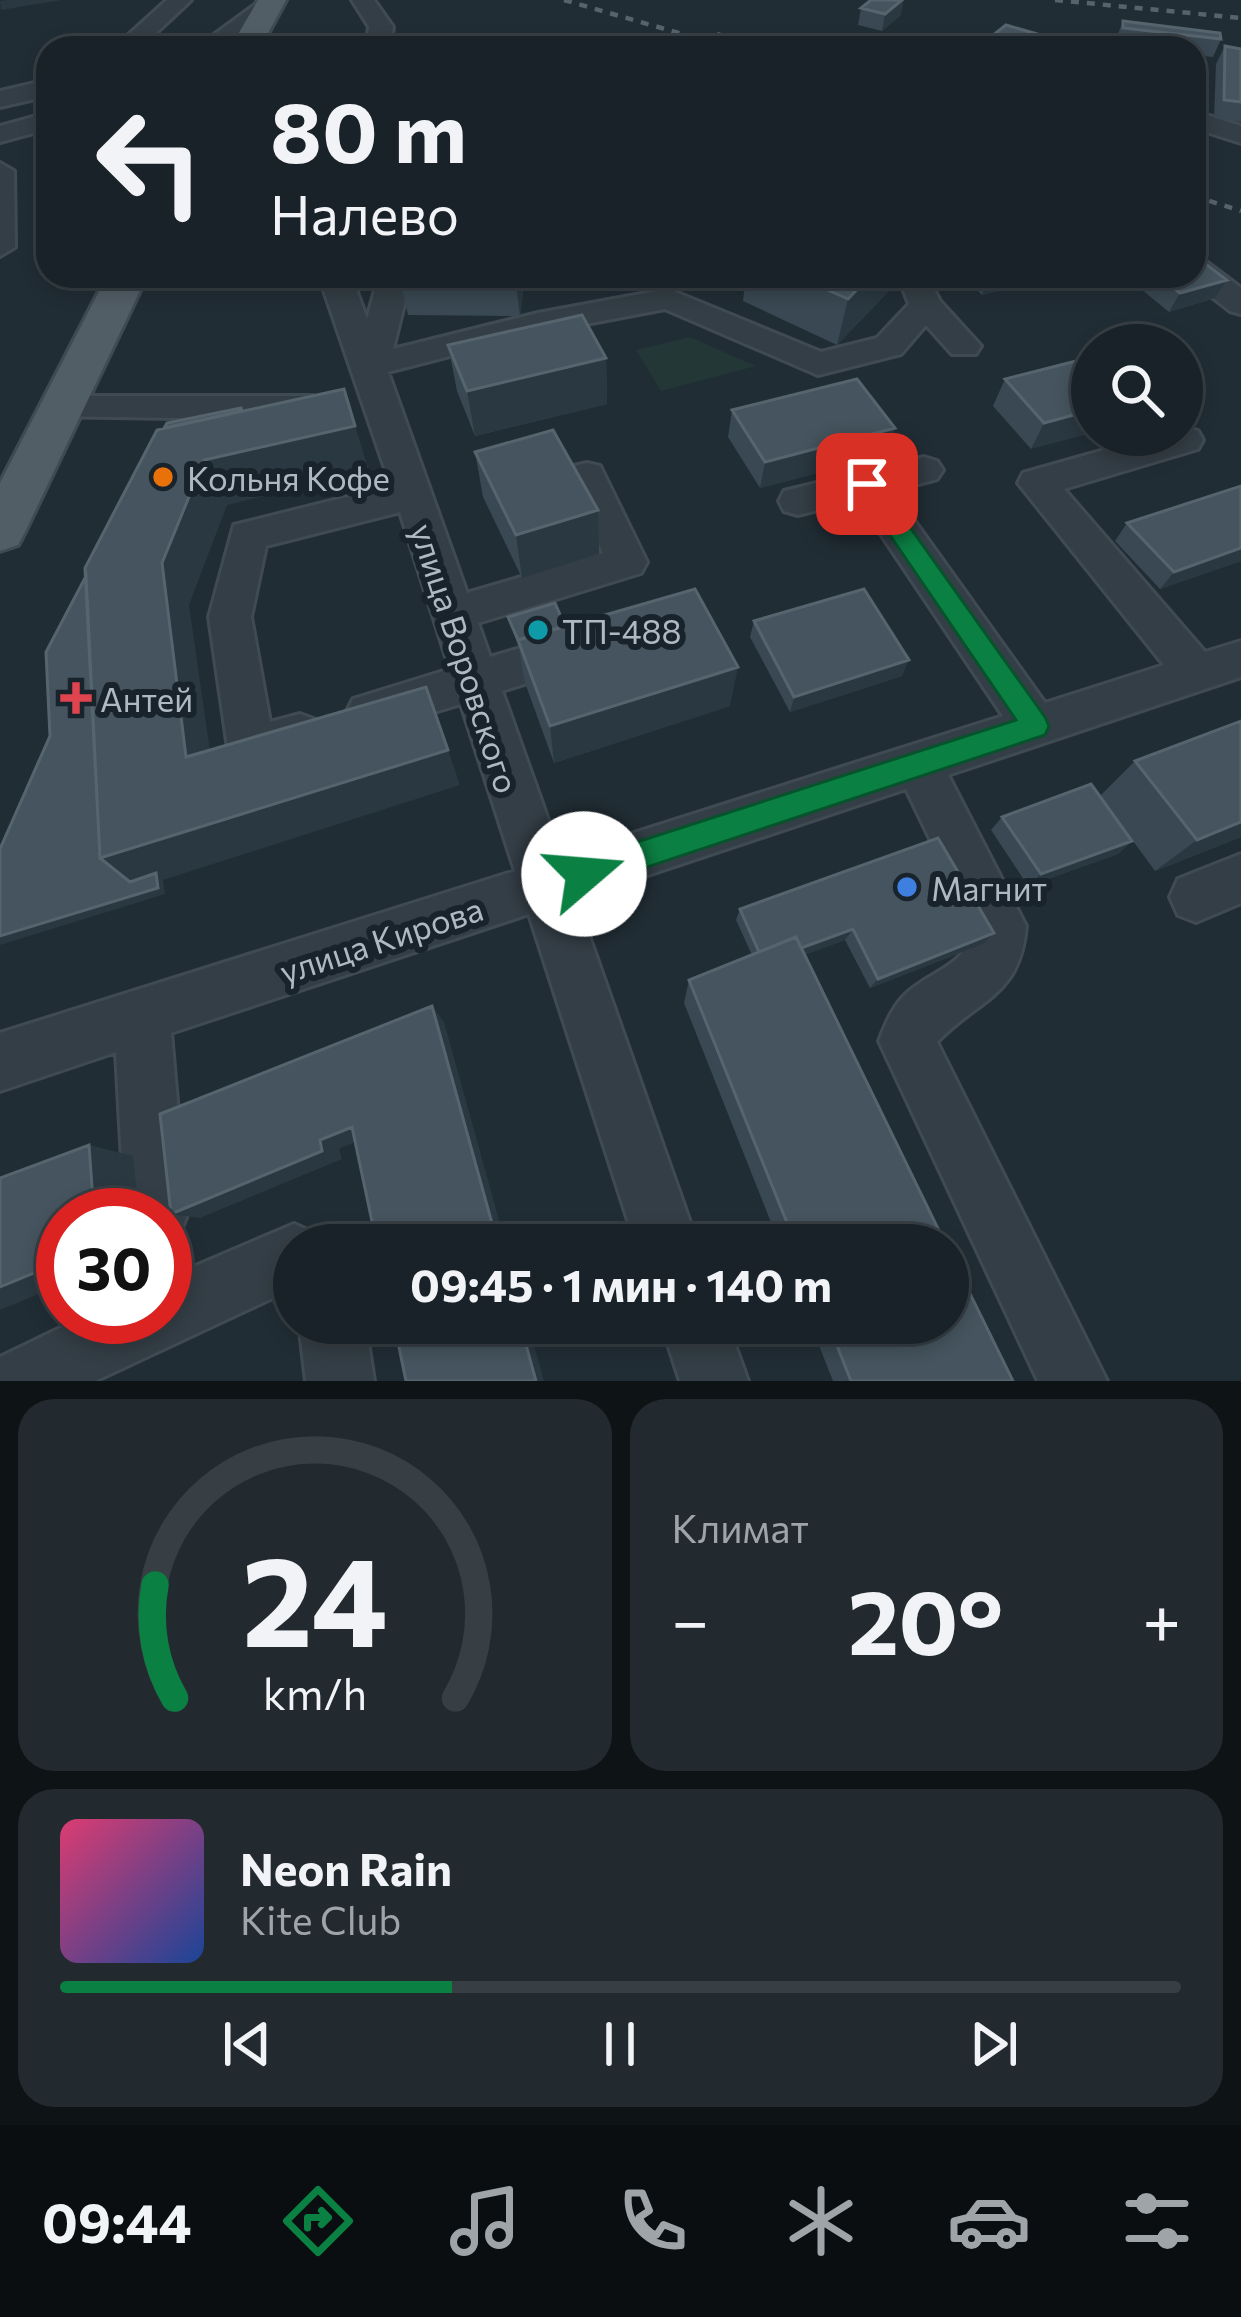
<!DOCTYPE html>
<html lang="ru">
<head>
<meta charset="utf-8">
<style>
	:root { --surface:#192228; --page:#222a30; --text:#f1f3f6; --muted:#9fa4a8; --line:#373f45; --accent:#0b8043 }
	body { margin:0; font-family:Commissioner,sans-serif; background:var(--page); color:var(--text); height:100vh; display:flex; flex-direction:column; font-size:45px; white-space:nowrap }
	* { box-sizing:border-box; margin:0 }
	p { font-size:39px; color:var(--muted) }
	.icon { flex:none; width:66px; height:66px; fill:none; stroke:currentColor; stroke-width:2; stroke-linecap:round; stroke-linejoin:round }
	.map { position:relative; height:1381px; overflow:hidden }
	.side { display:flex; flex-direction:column; gap:18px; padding:18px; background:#0e1316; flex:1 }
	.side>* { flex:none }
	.guide { position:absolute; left:36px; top:36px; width:1170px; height:252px; border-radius:36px; box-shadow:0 6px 18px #0003,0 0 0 3px var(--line); background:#192228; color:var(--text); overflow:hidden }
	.buttons { position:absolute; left:1071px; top:324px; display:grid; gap:24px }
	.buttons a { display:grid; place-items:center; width:132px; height:132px; border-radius:50%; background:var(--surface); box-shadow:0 6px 18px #0003,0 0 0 3px var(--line); font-size:60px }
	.speed { position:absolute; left:36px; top:1188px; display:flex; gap:24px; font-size:60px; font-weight:700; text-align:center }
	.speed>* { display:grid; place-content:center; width:156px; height:156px; border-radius:50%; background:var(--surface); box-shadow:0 6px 18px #0003,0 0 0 3px var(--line); line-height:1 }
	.speed .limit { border:18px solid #d22; background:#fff; color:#111 }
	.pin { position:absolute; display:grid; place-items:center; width:102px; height:102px; color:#fff; margin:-51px; border-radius:24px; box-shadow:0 6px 18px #0006 }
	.me { position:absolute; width:132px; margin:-66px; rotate:72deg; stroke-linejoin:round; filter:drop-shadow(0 0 9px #0008) }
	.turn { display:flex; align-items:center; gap:42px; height:252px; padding:0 36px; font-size:54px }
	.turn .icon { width:156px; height:156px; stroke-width:2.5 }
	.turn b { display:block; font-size:84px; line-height:102px }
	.big { font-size:90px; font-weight:700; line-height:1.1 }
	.side .card { flex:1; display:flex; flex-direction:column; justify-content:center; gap:18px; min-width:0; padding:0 42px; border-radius:36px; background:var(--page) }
	.side .dial { align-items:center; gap:0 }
	.dial svg { height:312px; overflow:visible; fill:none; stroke:var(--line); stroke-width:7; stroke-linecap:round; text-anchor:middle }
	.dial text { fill:var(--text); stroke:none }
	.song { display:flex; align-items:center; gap:36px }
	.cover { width:144px; height:144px; border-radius:18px; background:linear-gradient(135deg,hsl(340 70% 55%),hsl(220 70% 35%)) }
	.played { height:12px; border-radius:6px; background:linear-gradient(90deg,var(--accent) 35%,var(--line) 35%) }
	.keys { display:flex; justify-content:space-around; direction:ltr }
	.heat { display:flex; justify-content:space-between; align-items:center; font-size:66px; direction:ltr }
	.side .tiles { flex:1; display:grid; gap:18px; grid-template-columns:1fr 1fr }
	.card:last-child { grid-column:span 2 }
	.trip { position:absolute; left:273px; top:1224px; width:696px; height:120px; border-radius:60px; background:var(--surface); box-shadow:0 6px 18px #0003,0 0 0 3px var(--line); font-weight:700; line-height:120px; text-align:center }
	.menu { display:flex; height:192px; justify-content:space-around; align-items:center; background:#0a0e10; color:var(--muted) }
	.menu .icon { width:84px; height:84px }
	.menu .selected { color:var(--accent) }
	.menu b { font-size:54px; color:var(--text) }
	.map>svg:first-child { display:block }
	.green { fill:#223736 }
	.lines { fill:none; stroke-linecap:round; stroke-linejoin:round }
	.minor-casing { stroke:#404a53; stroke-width:6 }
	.major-casing { stroke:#404a53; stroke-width:6 }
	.minor { fill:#343e46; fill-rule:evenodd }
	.major { fill:#525e66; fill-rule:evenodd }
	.rail { stroke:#56636d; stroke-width:4.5; stroke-dasharray:8 8; stroke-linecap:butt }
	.wall { fill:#394852 }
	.shaded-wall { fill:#2a3841 }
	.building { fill:#45545e; stroke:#56646e; stroke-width:3 }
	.route { fill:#0b8043; stroke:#07532c; stroke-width:3 }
	.food-dot { fill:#e8710a; stroke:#19232b; stroke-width:4.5 }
	.culture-dot { fill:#0f9aa8; stroke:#19232b; stroke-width:4.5 }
	.health-dot { fill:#e0444e; stroke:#19232b; stroke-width:4.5 }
	.shop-dot { fill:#3f7fe0; stroke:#19232b; stroke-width:4.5 }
	.labels { text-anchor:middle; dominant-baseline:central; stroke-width:12; stroke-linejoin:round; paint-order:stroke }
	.poi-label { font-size:33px; fill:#aeb9c3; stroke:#19232b; text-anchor:start }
	.street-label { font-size:33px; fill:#aeb9c3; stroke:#19232b }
</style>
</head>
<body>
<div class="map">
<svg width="1241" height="1381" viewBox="0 0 1241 1381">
	<rect width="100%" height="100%" fill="#212d35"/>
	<path class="green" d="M690,337L756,366L661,391L636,350Z"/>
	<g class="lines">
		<defs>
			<path id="minor" d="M167,0H191L140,48H114Z
				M352,0H374L393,27L390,48H366L369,27Z
				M260,1H276L279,6L224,48H196Z
				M48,80V96L0,107V91Z
				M1194,111L1241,126V143L1194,128Z
				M48,113V129L0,142V126Z
				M0,163L14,171L15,247L0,256Z
				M1194,259L1205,261L1241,288V314L1230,311L1185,276H1194Z
				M319,276H351L367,319L379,276H411L393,349L538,313L668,289L821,352L877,338L909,304L903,289L881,276H927L940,301L981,346L976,354H952L926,325L901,354L818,375L665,309L539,333L388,372L467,593L603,553L568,476L574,466L587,463L600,466L647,562L641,573L478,623L490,657L582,630L597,635L604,648L597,661L502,691L561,856L1003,716L858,500L798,515L784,511L779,501L784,491L924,457L937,461L943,470L937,479L893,491L1045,703L1164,665L1018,483L1023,473L1037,469L1158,435H1182L1185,427L1198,431L1203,440L1198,449L1064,489L1205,652L1241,641V677L948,775L1026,926C1020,997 979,998 937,1042L1107,1381H1038L879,1041C886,1023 893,1005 908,992C933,970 969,964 973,928L906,789L576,899L698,1245H636L529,914L171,1033L187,1215L178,1237L165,1242V1215H125L116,1052L0,1091V1033L515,871L461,704L369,732L353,727L346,713L353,699L450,669L400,512L266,546L251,617L270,722L300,714L316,720L323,734L316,748L251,768L234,762L228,748L209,617L234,525L391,486Z
				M61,396H313L326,400L331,408L326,416L313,420L48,416L43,408L48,400Z
				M1241,854V903L1196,922L1178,915L1170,897L1178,879Z
				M294,1224L316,1234L321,1245H294V1288L95,1381H0V1357L83,1317H165V1279Z
				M299,1323H365L374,1381H306Z
				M661,1323H727L748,1381H680Z"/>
			<path id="major" d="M258,0H286L260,48H230Z
				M107,276H147L25,532L18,545L0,551V483Z"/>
		</defs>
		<use href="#minor" class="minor-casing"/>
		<use href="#major" class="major-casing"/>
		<use href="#minor" class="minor"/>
		<use href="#major" class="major"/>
		<path class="rail" d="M564,0L731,48
			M1055,0L1241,18
			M717,34L763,48
			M1194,196L1241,211"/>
	</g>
	<path class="wall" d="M861,8L901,15L882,31L858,25Z
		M1123,21L1221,39L1213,57L1194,55V48H1138L1116,45V39Z
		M987,40L1072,44L1071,48H985Z
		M1225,46L1241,49V122L1214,118L1216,64Z
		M399,276H525L520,316L408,315Z
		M674,276H706L696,285Z
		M731,276H894L890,290L837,345L743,301L745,283Z
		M963,276H1044L1042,280L982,295Z
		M1125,276H1194L1227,280L1215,298L1169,312Z
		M448,345L606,358L607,404L475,436L457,391Z
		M1092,357L1031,449L993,406L1005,379Z
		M732,410L895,428L886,455L760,488L728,437Z
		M475,452L599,554L522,578L483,497Z
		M1241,486V561L1160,589L1115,541L1127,523Z
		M508,617L565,626L730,706L554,763L524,680L519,648Z
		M754,621L902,676L790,712L750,637Z
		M1241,721V837L1155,871L1100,796L1135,761Z
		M1002,817L1132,841L1118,854L1028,886L991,830Z
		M740,909L983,944L870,988L845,940L804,955L946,1245H780L684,1003L689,980L752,955L736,920Z
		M810,1323H948L1013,1381H833Z"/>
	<path class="shaded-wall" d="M7,0H62L1,10L0,1Z
		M902,0H904L901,15L882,31L885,14Z
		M515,276H525L520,316Z
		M870,276H894L890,290L837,345L848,299Z
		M989,276H1044L1042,280L982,295Z
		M1227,280L1215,298L1169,312L1180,293Z
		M606,358L607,404L475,436L467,391Z
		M344,389L369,471L227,505L189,605L216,792L186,757L117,610L135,847L448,750L460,785L163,880L165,894L0,945V936L100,858L110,601L176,466L245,417Z
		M1092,410V433L1031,449L1044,423Z
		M895,428L886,455L760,488L765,462Z
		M598,510L599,554L522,578L516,535Z
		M1241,548V561L1160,589L1174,572Z
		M909,660L902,676L790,712L794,697Z
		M738,667L730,706L554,763L550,726Z
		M1241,822V837L1155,871L1197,840Z
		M1132,841L1118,854L1028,886L1041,874Z
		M853,929L845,940L760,972L764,962Z
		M994,933L983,944L870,988L878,979Z
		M432,1006L444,1022L506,1245H498Z
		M352,1127L369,1136L339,1149L342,1159L200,1218L171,1214Z
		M89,1145L133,1156L139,1215H94Z
		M63,1261V1284L0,1310V1287Z
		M520,1323H528L544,1381H536Z"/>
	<path class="building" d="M871,0H902L885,14L861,8Z
		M1123,21L1220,33L1221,39L1123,28Z
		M1006,25L1072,44L1068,48H1014L987,40Z
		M1225,46L1241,49V102L1224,100Z
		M1194,255L1227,280L1180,293L1158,276H1194Z
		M797,276H870L848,299Z
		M582,315L606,358L467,391L448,345Z
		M1092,357V410L1044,423L1005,379Z
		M857,379L895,428L765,462L732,410Z
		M344,389L355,426L204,460L162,563L186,757L426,687L448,750L100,858L85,568L157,430Z
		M241,408L242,411L164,428L167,423Z
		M553,430L598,510L516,535L475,452Z
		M1241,486V548L1174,572L1127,523Z
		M86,576L100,858L130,882L156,873L158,888L0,936V849L50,736L46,652Z
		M695,589L738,667L550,726L518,640Z
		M864,589L909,660L794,697L754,621Z
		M555,603L565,626L518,640L508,617Z
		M1241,721V822L1197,840L1135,761Z
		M1091,784L1132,841L1041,874L1002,817Z
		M938,838L994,933L878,979L853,929L801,948L796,937L759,952L740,909Z
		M796,937L946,1245H796L689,980Z
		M432,1006L498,1245H377L352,1127L320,1140L322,1151L171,1214L160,1114Z
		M89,1145L94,1215H63V1261L0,1287V1178Z
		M948,1249L1013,1381H851L828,1323H948Z
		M394,1323H520L536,1381H406Z"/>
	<path class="route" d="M867,476L875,478L1045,717L1049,726L1045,735L584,888L573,884L569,874L573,863L584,859L1016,720L859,490L855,484Z"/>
	<circle class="food-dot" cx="163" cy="477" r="12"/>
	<circle class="culture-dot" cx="538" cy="630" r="12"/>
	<path class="health-dot" d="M70 680h12v12h12v12h-12v12h-12v-12h-12v-12h12z"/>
	<circle class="shop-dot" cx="907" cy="887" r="12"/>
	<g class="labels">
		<g class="poi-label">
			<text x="187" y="477">Кольня Кофе</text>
			<text x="562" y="630">ТП-488</text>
			<text x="100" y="698">Антей</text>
			<text x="931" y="887">Магнит</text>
		</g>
		<g class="street-label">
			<text transform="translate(466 658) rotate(72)">улица Воровского</text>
			<text transform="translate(381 939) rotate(-18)">улица Кирова</text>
		</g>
	</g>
</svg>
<div class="buttons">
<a><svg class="icon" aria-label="search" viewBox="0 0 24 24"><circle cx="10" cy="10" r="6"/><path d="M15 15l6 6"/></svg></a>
</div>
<div class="speed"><div class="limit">30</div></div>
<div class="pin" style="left:867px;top:484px;background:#d93025"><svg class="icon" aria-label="arrive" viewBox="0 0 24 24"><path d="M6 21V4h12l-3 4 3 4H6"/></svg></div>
<svg class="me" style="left:584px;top:874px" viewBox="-20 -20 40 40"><circle r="19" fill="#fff"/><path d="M0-13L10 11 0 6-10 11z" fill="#0b8043"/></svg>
<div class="trip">09:45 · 1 мин · 140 m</div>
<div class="guide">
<div class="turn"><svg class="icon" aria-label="left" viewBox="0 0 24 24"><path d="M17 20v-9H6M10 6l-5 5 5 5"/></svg><div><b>80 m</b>Налево</div></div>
</div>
</div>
<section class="side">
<div class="tiles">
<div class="card dial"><svg viewBox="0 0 100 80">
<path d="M14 69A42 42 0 1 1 86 69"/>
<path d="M14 69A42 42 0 0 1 9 40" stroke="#0b8043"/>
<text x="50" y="56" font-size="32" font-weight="700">24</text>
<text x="50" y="72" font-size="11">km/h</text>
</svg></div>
<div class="card"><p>Климат</p>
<div class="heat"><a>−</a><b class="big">20°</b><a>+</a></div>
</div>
<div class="card">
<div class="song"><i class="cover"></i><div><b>Neon Rain</b><p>Kite Club</p></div></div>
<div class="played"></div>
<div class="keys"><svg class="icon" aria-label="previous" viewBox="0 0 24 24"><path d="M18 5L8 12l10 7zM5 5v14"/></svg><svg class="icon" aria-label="pause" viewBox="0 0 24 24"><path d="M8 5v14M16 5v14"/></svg><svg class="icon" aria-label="next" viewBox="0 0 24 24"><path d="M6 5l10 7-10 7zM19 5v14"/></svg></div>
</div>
</div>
</section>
<nav class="menu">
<b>09:44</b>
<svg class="icon selected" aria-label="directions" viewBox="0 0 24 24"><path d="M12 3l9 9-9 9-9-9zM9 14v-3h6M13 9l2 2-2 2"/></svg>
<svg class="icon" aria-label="music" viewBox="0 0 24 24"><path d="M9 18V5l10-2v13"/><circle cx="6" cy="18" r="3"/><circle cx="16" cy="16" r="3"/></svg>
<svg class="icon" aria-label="phone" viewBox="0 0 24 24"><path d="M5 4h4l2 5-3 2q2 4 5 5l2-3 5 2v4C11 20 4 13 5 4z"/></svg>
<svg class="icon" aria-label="climate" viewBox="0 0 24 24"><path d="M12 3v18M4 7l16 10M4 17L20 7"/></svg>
<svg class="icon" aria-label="car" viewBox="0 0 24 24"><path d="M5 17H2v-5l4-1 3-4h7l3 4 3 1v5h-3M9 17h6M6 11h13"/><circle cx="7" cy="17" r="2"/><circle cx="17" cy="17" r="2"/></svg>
<svg class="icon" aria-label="filters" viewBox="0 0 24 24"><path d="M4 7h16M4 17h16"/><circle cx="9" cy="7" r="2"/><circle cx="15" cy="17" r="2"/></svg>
</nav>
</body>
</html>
